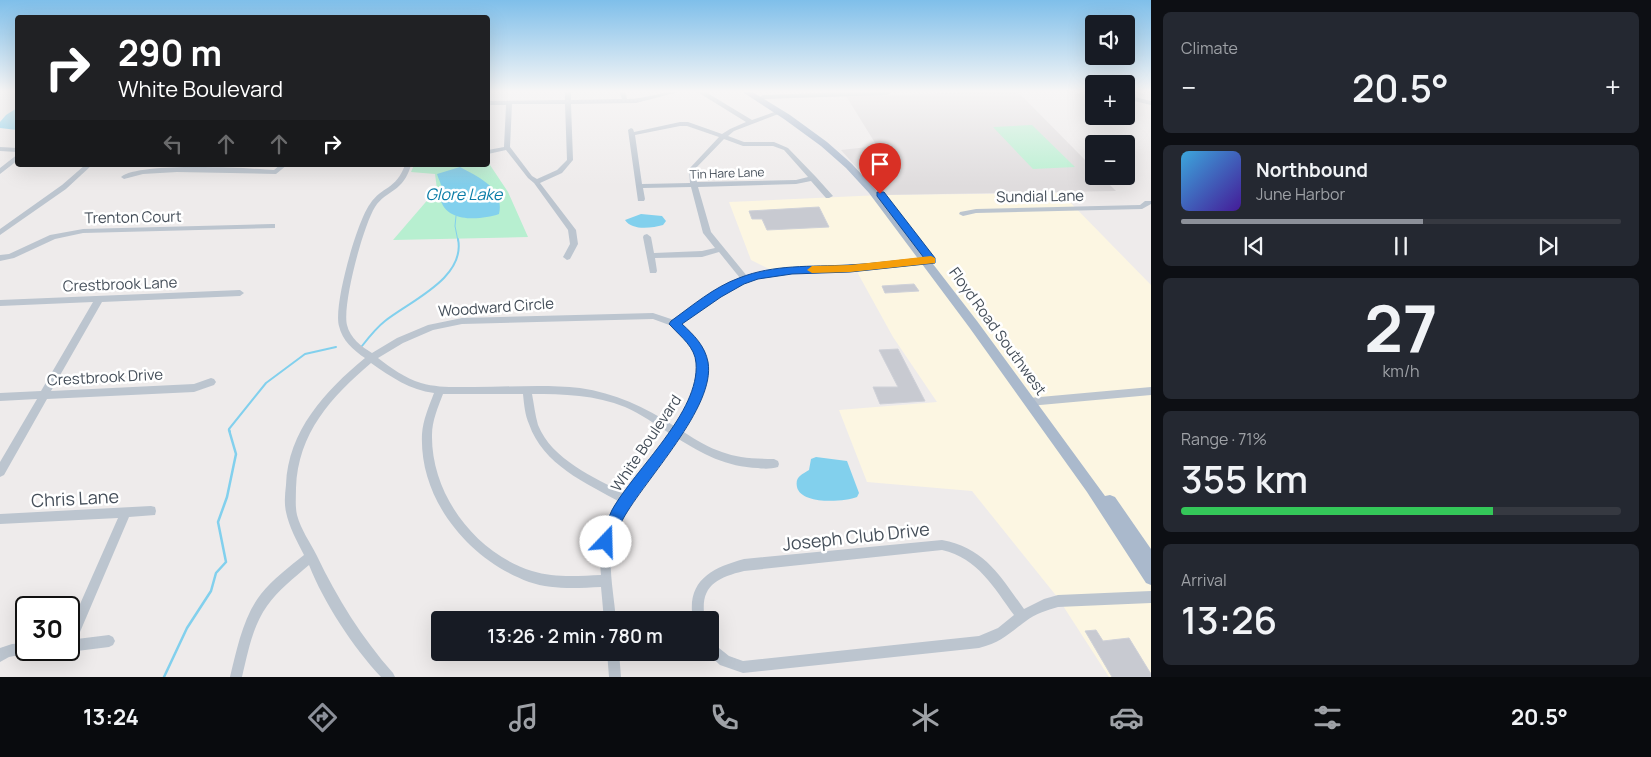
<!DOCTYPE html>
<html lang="en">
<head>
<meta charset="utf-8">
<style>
	:root { --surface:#171b24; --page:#242831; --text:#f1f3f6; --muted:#9ea1a6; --line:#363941; --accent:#8c9099 }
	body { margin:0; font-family:Manrope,sans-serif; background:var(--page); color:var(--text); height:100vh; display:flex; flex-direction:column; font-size:19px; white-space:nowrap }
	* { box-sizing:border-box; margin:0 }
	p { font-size:16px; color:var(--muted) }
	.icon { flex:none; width:28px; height:28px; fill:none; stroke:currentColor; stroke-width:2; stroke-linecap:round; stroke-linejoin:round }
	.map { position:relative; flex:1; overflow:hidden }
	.drawer { display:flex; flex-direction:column; gap:12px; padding:12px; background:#0d0f14; width:500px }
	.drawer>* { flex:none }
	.banner { position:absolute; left:15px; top:15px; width:475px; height:152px; border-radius:5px; box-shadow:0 5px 20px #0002; background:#202124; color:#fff; overflow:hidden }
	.fabs { position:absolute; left:1085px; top:15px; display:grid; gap:10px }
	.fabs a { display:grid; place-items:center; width:50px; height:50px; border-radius:5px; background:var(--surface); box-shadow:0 5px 20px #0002; font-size:25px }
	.speed { position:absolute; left:15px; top:596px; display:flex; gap:10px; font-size:25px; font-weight:700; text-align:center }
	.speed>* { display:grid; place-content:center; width:65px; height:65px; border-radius:50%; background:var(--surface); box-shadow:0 5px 20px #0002; line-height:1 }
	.speed .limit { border:2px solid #111; border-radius:8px; background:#fff; color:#111 }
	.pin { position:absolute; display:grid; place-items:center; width:42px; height:42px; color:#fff; margin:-51px -21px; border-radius:50% 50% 50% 0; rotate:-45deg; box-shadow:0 0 5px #0007 }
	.pin .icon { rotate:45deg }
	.me { position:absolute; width:55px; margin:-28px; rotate:21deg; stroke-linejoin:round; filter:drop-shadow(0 0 4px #0008) }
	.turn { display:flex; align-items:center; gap:18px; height:105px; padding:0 20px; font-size:22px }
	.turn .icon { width:65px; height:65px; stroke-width:2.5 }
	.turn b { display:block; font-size:35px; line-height:42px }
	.lanes { display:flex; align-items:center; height:48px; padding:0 20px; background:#0003; justify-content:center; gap:25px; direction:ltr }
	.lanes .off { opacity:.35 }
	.big { font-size:38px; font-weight:600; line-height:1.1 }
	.drawer .tile { flex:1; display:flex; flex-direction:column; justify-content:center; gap:8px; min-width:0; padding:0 18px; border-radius:8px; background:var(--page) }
	.drawer .dial { align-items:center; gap:0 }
	.dial b { font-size:65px; line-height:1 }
	.song { display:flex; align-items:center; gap:15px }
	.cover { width:60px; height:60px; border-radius:8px; background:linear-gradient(135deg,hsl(200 70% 55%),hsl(260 70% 35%)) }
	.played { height:5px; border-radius:2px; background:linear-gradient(90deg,var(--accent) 55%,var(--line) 55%) }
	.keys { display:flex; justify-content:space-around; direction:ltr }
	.heat { display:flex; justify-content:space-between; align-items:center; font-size:28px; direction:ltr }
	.charge { height:8px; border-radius:4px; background:linear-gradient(90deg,#34c759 71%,var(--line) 0) }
	.trip { position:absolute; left:431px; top:611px; width:288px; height:50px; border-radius:5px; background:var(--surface); box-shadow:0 5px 20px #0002; font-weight:600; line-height:50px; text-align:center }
	.dock { display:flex; height:80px; justify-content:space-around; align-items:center; background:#090b0e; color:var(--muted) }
	.dock .icon { width:35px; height:35px }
	.dock .active { color:var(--accent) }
	.dock b { font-size:22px; color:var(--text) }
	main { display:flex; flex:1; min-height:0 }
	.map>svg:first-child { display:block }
	.commercial { fill:#fcf6e2 }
	.education { fill:#dfdcdd }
	.green { fill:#b7efd0 }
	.water { fill:#82d0ed }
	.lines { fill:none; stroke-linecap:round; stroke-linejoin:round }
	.stream-far2 { stroke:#82d0ed; stroke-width:1 }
	.stream-far1 { stroke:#82d0ed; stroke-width:2 }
	.stream { stroke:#82d0ed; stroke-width:2.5 }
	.building { fill:#c8cad1; stroke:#cfd1d8 }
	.minor { fill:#bcc5cf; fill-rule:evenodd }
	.major { fill:#aab9cc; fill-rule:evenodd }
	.route { fill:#1a73e8; stroke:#114b97 }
	.slow { fill:#f59e0b }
	.labels { text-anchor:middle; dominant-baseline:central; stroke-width:5; stroke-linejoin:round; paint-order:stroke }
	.far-street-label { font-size:12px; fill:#444e59; stroke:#fff }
	.street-label { font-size:15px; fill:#444e59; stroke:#fff }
	.water-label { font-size:16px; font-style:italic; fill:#097ca7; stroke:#fff }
	.near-street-label { font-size:18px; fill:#444e59; stroke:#fff }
</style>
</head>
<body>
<main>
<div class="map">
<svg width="1151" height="677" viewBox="0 0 1151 677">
	<rect width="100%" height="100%" fill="#eeebeb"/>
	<path class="commercial" d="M1061,193L1151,285V677H1109L1058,598L972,491L867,482L839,410L937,402L893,337L856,270L775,272L751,260L729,202L881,195Z"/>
	<path class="education" d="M1017,91L1094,169V176H1101L1116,191L881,195L841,150L877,146L846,96Z"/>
	<path class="green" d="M1032,125L1075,167L1033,169L993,127Z
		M488,162L508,192L528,237L393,240L437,189L435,174L411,172L414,165H488Z"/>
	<path class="water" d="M17,108V130L0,128V122L6,115Z
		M460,167C478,177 505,188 499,214C481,220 448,223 441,201C439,196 442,190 441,185C440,181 438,178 437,174Z
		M641,214L662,216L666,221L663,225C652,228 632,231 625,220Z
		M816,457L847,461L859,493L857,497C844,502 801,505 797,487C795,477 801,475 809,470L811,459Z"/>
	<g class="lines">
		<path class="stream-far2" d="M456,216L455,226L458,241"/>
		<path class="stream-far1" d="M362,346C369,337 376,328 385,321C410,301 466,278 458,239
			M230,432L229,429L266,383L305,354L336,347"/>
		<path class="stream" d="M164,677L187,628L211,591L216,573L226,562L218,522L227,497L236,454L229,430"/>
	</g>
	<path class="building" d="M819,207L829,227L767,230L762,219H752L749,211Z
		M914,284L919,291L885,293L882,286Z
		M898,349L925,401L880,404L873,387H898L879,350Z
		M1096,630L1103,641L1129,638L1151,674V677H1112L1085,631Z"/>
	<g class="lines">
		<path class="minor" d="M565,91H571V100L622,99L619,91H625L627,99C646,99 663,91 682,91L636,103L571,104L573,160L562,173L540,183L576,230L578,244L570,259L567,260L563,257L570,244L568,230L534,183L528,178L506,150L488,154V150L504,147L506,105H488V101L565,100ZM512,104H565L567,160L557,170L537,179L532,176L510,147Z
			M696,91H704L752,120L777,111H781V113L734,131L728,136L744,142H774L788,148L816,177L833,196L829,198H826L811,181L796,184L698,187L711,232L747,276C779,265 813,268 847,266C875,265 904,261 932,258L936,261L932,264C904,266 876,270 848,272C814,273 778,269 745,282C721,291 701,309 681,324C688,329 691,335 696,342C700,348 705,355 707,362C711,383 693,414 682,431C716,453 733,459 774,459L778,461L779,464L778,467C771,469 764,469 758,468C727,467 702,454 677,438C658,464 617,513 612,543C608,568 614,595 616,620H604L601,587C578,588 552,590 529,582C469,560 419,500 422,434C423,420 429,406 434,393C410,390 391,377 371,363C331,397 298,433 296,488C296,497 295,506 297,515C301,530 310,542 317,556C337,598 362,638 393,673L395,677H381C353,647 324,603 309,565C294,578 278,590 267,606C252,627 248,653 242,677H230C237,649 243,617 261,594C273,579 289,567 304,555C297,541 289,527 286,512C284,503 285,494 286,485C288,431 325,391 365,358C353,350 342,340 339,326C333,306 357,221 370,204C382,186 396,190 405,165H411C403,193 387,189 375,207C363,226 342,305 347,325C350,338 362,347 372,353L397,338L428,325L462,318L653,313L674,320L713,292L740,278L719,252L702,257L655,258L657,271L656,273H650L643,237L644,235L647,234L651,237L654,253L702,251L715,248L703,233L691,187L643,188L645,199L644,201H638L628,130L631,128L633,129L634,132L680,122H688L722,134L730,129L746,122ZM680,126H687L719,137L689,169L690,183L642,184L635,135ZM724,139L743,146H773L784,150L808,177L796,180L697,182L695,169ZM653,319L672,326L682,334L696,356L698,364L693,393L685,411L674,426C645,407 615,393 580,388C545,384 509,387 474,387C456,387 438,388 421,383C405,378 391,368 378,358L403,343L433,330L462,324ZM443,394H523C524,404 525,415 529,424C543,465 586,483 620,502C603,530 598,542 601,575C578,576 554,578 532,571C475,553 431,494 432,435C432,421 438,407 443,394ZM532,394C563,394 596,395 625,407C641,414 655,424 669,433L625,494C594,477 552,460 538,425C535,415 534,404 532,394Z
			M881,91H888L890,93L887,95L763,99L760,97L763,95Z
			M1126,95L1151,101V105L1126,99Z
			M0,147L18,148V152L0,151Z
			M18,154V160L0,174V168Z
			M85,165H92L66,189L0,235V229L62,185Z
			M280,165H287L276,174L177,172L143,174L124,179L121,177C139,162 246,168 274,170Z
			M1145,201H1151V204L1142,209L976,213L963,216L959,214L960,212L976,209L1140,205Z
			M272,224H275V228L83,233L55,239L14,258L0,261V255L9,254L50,235L83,229Z
			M240,290L244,293L240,296L102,302L51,391L194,384L211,378L214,379L216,382L214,385L194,392L47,399L4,475L0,477V462L37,399L0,401V393L41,391L93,302L0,306V300Z
			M1151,387V395L1029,406L1026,405L1024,402L1026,399L1029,398Z
			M151,506L155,507L156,511L155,515L129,517L77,639L109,635L113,637L115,641L113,645L109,647L69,652L65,650H69V629L118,518L0,524V514Z
			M942,540C985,548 1000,576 1024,609L1044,599L1058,595L1151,591V603L1058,607C1047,610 1035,614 1026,621C1008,634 1002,642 979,648L743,673L720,665L706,652H710V642L714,644L729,656L743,661L979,636L998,628L1014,615C994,588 978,558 942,550L744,571C715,578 699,587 705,620H693C686,581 711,568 744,559Z
			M26,643V650H32L30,653L9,657L0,662V648L12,644Z
			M607,652H619L621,677H609Z"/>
		<path class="major" d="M741,91H751L790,115L827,142L852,164L875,189L977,321L1105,496L1110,495L1115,497L1151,549V585L1146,583L1087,492L969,327L869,193L846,168L821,146L784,119Z"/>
	</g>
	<linearGradient id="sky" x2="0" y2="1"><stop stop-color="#7fbfea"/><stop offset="0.49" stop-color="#f7f6f6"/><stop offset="1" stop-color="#f7f6f6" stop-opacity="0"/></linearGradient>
	<rect width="1151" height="186" fill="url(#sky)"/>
	<path class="route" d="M877,192H884L935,258V263L850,272L792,274L758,279L744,284L721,297L682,324C694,335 705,346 708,362C716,407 645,479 623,519C618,527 616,538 612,547L606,549L601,547L599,542C604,532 607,520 612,510C635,469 700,412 696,363C695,347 681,337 671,326L669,324L671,321C692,306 714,287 739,278C774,264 811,267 848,265C873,264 899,260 924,258L877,196Z"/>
	<path class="slow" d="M931,256L935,258V263L850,272L812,273L807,270L812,266L850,265Z"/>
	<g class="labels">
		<g class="far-street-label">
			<text transform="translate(727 173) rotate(-2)">Tin Hare Lane</text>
		</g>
		<g class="street-label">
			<text transform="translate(1040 196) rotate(-1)">Sundial Lane</text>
			<text transform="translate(133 217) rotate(-1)">Trenton Court</text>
			<text transform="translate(120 284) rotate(-2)">Crestbrook Lane</text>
			<text transform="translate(496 307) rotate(-4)">Woodward Circle</text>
			<text transform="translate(998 331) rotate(54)">Floyd Road Southwest</text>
			<text transform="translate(105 377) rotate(-3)">Crestbrook Drive</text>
			<text transform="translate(646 443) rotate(-56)">White Boulevard</text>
		</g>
		<g class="water-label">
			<text x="464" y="194">Glore Lake</text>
		</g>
		<g class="near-street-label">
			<text transform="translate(75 498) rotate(-3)">Chris Lane</text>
			<text transform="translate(856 536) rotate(-6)">Joseph Club Drive</text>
		</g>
	</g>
</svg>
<div class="fabs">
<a><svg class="icon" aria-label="sound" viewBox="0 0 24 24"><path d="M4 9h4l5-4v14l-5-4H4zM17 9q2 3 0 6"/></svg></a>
<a>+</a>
<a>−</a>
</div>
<div class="speed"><div class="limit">30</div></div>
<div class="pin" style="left:880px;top:194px;background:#d93025"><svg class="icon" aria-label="arrive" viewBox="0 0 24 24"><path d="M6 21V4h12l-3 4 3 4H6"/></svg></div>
<svg class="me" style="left:606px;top:542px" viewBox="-20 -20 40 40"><circle r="19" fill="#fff"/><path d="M0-13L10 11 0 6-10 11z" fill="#1a73e8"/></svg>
<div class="trip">13:26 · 2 min · 780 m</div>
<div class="banner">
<div class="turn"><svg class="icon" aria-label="right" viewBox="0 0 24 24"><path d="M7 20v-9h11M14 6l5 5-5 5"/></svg><div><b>290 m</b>White Boulevard</div></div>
<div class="lanes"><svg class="icon off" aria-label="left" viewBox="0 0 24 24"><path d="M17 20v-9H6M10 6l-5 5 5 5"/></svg><svg class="icon off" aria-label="ahead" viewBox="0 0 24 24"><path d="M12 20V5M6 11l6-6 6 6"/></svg><svg class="icon off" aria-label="ahead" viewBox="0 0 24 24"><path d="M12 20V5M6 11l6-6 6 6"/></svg><svg class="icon" aria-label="right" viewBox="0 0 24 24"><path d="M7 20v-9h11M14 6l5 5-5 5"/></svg></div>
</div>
</div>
<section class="drawer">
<div class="tile"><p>Climate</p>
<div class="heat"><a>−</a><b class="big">20.5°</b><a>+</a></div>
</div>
<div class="tile">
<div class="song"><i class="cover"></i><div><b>Northbound</b><p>June Harbor</p></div></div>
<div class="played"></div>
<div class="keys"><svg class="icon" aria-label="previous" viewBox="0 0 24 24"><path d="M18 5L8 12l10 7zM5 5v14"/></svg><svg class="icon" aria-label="pause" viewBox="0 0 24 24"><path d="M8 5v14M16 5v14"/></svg><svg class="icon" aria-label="next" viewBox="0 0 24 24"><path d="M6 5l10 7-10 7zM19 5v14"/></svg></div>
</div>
<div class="tile dial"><b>27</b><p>km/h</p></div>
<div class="tile"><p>Range · 71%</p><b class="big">355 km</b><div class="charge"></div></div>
<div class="tile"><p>Arrival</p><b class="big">13:26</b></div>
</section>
</main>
<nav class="dock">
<b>13:24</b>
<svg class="icon active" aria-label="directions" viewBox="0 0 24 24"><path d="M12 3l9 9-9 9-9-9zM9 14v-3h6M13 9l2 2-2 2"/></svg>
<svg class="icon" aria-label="music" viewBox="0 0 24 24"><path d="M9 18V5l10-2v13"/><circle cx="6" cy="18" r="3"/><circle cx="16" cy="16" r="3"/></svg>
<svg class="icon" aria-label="phone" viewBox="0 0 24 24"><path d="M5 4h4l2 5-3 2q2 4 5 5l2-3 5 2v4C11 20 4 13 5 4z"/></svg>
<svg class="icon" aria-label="climate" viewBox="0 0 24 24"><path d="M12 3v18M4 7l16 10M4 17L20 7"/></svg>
<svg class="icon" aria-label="car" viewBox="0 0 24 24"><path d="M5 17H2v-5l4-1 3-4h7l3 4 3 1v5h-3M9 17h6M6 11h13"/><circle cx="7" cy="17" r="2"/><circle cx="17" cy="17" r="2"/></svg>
<svg class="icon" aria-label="filters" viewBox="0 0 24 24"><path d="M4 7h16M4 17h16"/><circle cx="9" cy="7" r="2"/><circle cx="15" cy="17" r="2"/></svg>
<b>20.5°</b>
</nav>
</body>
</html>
